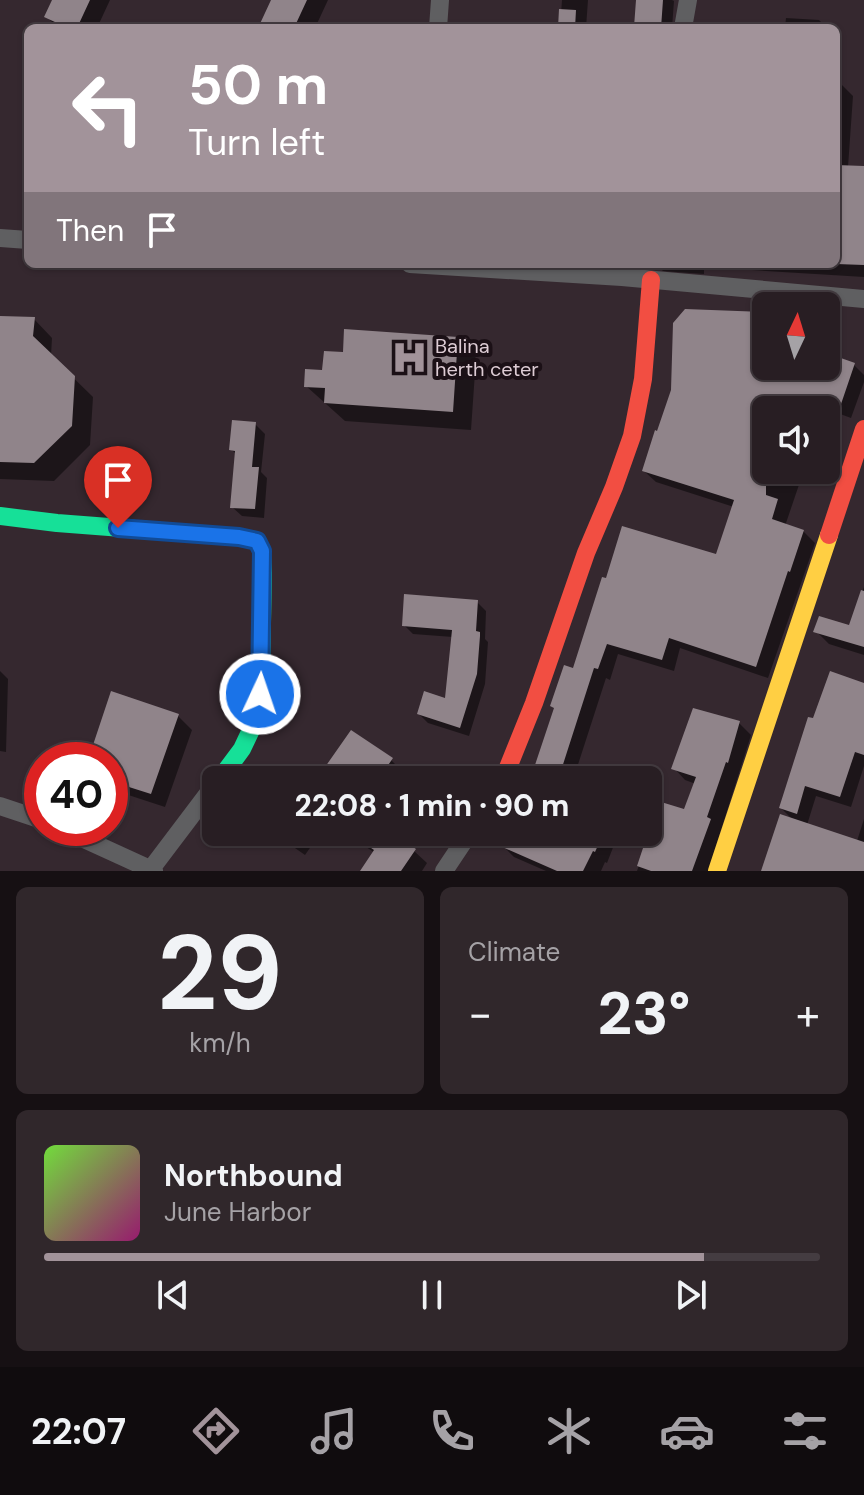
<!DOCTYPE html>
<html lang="en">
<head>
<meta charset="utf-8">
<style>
	:root { --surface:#281e23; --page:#30272b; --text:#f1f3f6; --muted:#a5a2a6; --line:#443c41; --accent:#a2939a }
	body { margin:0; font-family:"DM Sans",sans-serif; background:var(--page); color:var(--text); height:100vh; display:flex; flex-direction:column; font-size:30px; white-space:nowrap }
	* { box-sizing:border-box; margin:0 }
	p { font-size:26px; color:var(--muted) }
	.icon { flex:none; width:44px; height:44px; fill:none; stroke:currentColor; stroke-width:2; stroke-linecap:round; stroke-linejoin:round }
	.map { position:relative; height:871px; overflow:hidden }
	.details { display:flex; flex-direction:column; gap:16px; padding:16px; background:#161013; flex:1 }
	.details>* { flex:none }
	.banner { position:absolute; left:24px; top:24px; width:816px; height:244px; border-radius:12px; box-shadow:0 2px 6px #0004,0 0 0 2px var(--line); background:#a2939a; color:#fff; overflow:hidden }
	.needle { width:52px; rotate:4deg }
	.buttons { position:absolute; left:752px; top:292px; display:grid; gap:16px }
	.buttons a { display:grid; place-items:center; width:88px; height:88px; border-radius:12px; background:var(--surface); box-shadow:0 2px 6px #0004,0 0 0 2px var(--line); font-size:40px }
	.speed { position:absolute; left:24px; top:742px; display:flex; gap:16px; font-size:40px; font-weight:700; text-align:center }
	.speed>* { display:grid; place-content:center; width:104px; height:104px; border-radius:50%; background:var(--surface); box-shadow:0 2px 6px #0004,0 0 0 2px var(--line); line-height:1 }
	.speed .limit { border:12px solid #d22; background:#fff; color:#111 }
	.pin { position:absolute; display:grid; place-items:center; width:68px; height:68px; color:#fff; margin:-82px -34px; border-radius:50% 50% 50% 0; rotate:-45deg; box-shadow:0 0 8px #0007 }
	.pin .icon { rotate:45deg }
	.me { position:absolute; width:88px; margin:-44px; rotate:3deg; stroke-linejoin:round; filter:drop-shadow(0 0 6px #0008) }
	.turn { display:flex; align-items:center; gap:28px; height:168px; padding:0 32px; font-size:36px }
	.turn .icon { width:104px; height:104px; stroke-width:2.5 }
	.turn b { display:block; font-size:56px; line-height:68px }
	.then { display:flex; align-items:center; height:76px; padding:0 32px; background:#0003; gap:16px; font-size:30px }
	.big { font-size:60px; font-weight:800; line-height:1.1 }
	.details .widget { flex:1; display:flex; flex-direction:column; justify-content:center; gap:12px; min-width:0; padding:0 28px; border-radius:12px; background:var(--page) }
	.details .dial { align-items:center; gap:0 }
	.dial b { font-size:104px; line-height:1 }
	.song { display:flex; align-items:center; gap:24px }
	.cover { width:96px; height:96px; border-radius:12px; background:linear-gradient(135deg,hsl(100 70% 55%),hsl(320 70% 35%)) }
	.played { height:8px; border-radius:4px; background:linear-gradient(90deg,var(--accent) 85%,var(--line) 85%) }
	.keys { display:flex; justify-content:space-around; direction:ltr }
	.heat { display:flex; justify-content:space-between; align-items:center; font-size:44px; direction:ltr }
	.details .tiles { flex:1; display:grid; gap:16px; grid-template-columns:1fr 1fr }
	.widget:last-child { grid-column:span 2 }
	.trip { position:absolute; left:202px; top:766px; width:460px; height:80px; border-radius:12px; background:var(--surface); box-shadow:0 2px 6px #0004,0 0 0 2px var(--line); font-weight:800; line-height:80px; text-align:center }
	.tab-bar { display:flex; height:128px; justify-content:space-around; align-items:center; background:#100c0e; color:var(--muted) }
	.tab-bar .icon { width:56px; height:56px }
	.tab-bar .on { color:var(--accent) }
	.tab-bar b { font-size:36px; color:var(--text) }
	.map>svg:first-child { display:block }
	.shadow { fill:#0007 }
	.building { fill:#90848a }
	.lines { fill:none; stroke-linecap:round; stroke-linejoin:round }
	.street { stroke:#5f5f61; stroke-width:18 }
	.fast { stroke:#16e098; stroke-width:18 }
	.slow { stroke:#ffcf43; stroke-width:18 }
	.jam { stroke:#f24e42; stroke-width:18 }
	.route-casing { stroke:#114b97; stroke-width:20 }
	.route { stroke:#1a73e8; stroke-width:14 }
	.labels { text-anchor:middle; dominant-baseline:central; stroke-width:8; stroke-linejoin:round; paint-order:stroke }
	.poi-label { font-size:20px; fill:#ddccd4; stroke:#1b1016; text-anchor:start }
</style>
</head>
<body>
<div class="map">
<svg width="864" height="871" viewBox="0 0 864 871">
	<rect width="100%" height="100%" fill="#35282f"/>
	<path class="shadow" d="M54,0H110L97,28H58L47,17Z
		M273,0H328L315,28H260Z
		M562,0H588L586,28H560Z
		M638,0H672L674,1L672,28H638L636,26Z
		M786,18L819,20L827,28H768V26L785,27Z
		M836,84H841L853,96L848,167L864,168V277L704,267V274L663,271L656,264H836Z
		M766,314V366H826V355L854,365L864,375V382L851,418L824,408V410H766V470H804L785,526L803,531L815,543L768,678L680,648L674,671L618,654L610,680L606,678L574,777L585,780H528L534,764L537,765L574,671L604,579L718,557L734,507L656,482L644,471Z
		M0,318L34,319L52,338L51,356L93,397L90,445L54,481L0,479Z
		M457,339L476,358L471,430L345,421L306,386L345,354Z
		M255,424L265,434L261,472L267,478L264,518L242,516L232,507L236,454L231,449Z
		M864,587V655L829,644L816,631L850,628Z
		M477,602L486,611L485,639L488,642L485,684L469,736L428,723L419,714L447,701L453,637L413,634L404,625Z
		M0,671L8,679L6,752L0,751Z
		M864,685V766L851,807L816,796L807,825L857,841L864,819V871H763L794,821L781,808L814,721Z
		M178,716L192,730L165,807L110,789V760H90Z
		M739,723L751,735L708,871H637L645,847L624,839L621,847L614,845L607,863L605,862L601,871H546L514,857L502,845L509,832H648V800L685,812L696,784L685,780L674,768Z
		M391,760L404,773L399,780H318Z
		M282,771L295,780H275Z
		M272,832H321L305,855Z
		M344,832H400L396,838L414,851L427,863L422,871H363L375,853Z"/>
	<path class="building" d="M52,0H90L77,28H68L44,17Z
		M271,0H307L294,28H258Z
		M636,0H663L661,28L634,27Z
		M559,9L576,10L575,28H558Z
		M836,165L864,166V265L836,264L838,204H836Z
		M685,309L766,312V366H834L838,357L855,363L839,410H766V495L778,499L772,519L804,530L790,572L788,571L756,667L669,638L662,660L607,644L598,669L594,668L558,780H530L554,708L550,706L564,665L573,668L602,577L606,578L622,526L716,554L734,500L642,471L655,430L657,431L671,390L673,323Z
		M0,316L35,317L33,336L75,376L72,426L34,463L0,462Z
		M344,329L458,337L453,412L324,403L325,388L304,387L305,369L322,370L324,351L343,352Z
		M232,420L256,422L252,467H259L255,509L230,508L235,451L229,450Z
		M861,590L864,591V647L813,632L819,616L849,625Z
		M404,594L478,600L476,631L480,632V636L477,674L460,728L417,714L424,691L445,698L452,630L402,626Z
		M830,671L864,683V755L855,752L840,797L805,786L797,814L779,808L808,717L813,718Z
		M111,691L179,714L151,794L110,781V760H88Z
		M693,708L740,721L728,763L726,762L707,817L711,819L692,871H651L637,866L648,833V798L684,809L696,777L671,769Z
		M351,730L393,758L378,780H316Z
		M780,814L864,842V871H761Z
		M348,832H390L416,849L401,871H360L374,850Z
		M506,832H604L595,852L593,851L583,871H557L500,846Z"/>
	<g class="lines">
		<path class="street" d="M438,28L440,0
			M683,28L688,0
			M0,238L28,240
			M410,264L622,277L864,299
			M0,806L42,820
			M60,828L154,871
			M151,869L216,783
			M444,871L470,832"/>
		<path class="fast" d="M0,516L57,523L239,537L257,541L262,551L263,573L261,674L258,715L242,749L219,780"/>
		<path class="slow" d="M717,871L829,535"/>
		<path class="jam" d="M829,535L864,429
			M503,780L534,703L586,553L614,487L632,436L643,379L651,280"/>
	</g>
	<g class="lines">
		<defs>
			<path id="route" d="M118,528L239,537L257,541L262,551L260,694"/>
		</defs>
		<use href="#route" class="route-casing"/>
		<use href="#route" class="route"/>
	</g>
	<defs>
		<symbol id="hospital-bare" viewBox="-9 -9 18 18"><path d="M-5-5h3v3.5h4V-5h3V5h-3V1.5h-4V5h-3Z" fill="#a2939a" stroke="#1b1016" stroke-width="2.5" paint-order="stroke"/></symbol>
	</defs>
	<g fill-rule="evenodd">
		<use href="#hospital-bare" x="384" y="332" width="51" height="51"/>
	</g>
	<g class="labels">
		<g class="poi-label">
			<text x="435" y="346">Balina<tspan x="435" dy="23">herth ceter</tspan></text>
		</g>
	</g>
</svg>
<div class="buttons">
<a><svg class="needle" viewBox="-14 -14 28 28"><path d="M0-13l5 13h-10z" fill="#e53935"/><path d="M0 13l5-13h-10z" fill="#a5a2a6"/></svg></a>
<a><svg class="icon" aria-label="sound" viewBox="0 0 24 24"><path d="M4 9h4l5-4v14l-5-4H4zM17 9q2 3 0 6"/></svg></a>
</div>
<div class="speed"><div class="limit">40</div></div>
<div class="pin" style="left:118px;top:528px;background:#d93025"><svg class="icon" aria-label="arrive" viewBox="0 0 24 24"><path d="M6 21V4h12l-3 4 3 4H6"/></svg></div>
<svg class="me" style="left:260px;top:694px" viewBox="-20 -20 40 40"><circle r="17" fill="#1a73e8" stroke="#fff" stroke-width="3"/><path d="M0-11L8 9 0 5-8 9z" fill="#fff"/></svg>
<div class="trip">22:08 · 1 min · 90 m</div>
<div class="banner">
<div class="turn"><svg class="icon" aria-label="left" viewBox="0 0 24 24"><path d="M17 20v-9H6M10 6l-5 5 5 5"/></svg><div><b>50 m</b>Turn left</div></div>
<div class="then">Then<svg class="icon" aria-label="arrive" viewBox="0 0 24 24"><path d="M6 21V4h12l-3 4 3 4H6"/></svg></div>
</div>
</div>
<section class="details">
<div class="tiles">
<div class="widget dial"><b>29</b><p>km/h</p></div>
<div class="widget"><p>Climate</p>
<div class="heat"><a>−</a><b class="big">23°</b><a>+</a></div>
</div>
<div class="widget">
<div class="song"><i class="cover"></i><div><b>Northbound</b><p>June Harbor</p></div></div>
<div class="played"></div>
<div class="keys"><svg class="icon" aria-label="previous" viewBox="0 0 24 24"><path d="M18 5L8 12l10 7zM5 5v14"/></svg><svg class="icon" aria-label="pause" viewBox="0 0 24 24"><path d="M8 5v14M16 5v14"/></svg><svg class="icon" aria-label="next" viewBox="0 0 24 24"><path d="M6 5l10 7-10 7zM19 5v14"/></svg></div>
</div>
</div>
</section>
<nav class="tab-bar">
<b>22:07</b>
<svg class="icon on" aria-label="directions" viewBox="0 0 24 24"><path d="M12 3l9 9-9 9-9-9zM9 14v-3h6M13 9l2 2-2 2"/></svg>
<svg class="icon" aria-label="music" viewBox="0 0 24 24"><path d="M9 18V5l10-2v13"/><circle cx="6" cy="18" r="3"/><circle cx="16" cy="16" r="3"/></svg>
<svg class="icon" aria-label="phone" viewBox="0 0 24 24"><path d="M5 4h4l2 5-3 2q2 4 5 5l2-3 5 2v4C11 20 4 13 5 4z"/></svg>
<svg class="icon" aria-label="climate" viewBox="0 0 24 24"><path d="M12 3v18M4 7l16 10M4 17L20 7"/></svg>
<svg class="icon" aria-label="car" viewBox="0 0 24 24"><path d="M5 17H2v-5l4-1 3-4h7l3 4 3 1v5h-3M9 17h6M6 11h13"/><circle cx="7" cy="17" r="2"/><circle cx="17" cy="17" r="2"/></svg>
<svg class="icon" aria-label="filters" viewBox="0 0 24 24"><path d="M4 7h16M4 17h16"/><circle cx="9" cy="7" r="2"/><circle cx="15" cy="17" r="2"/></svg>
</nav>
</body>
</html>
